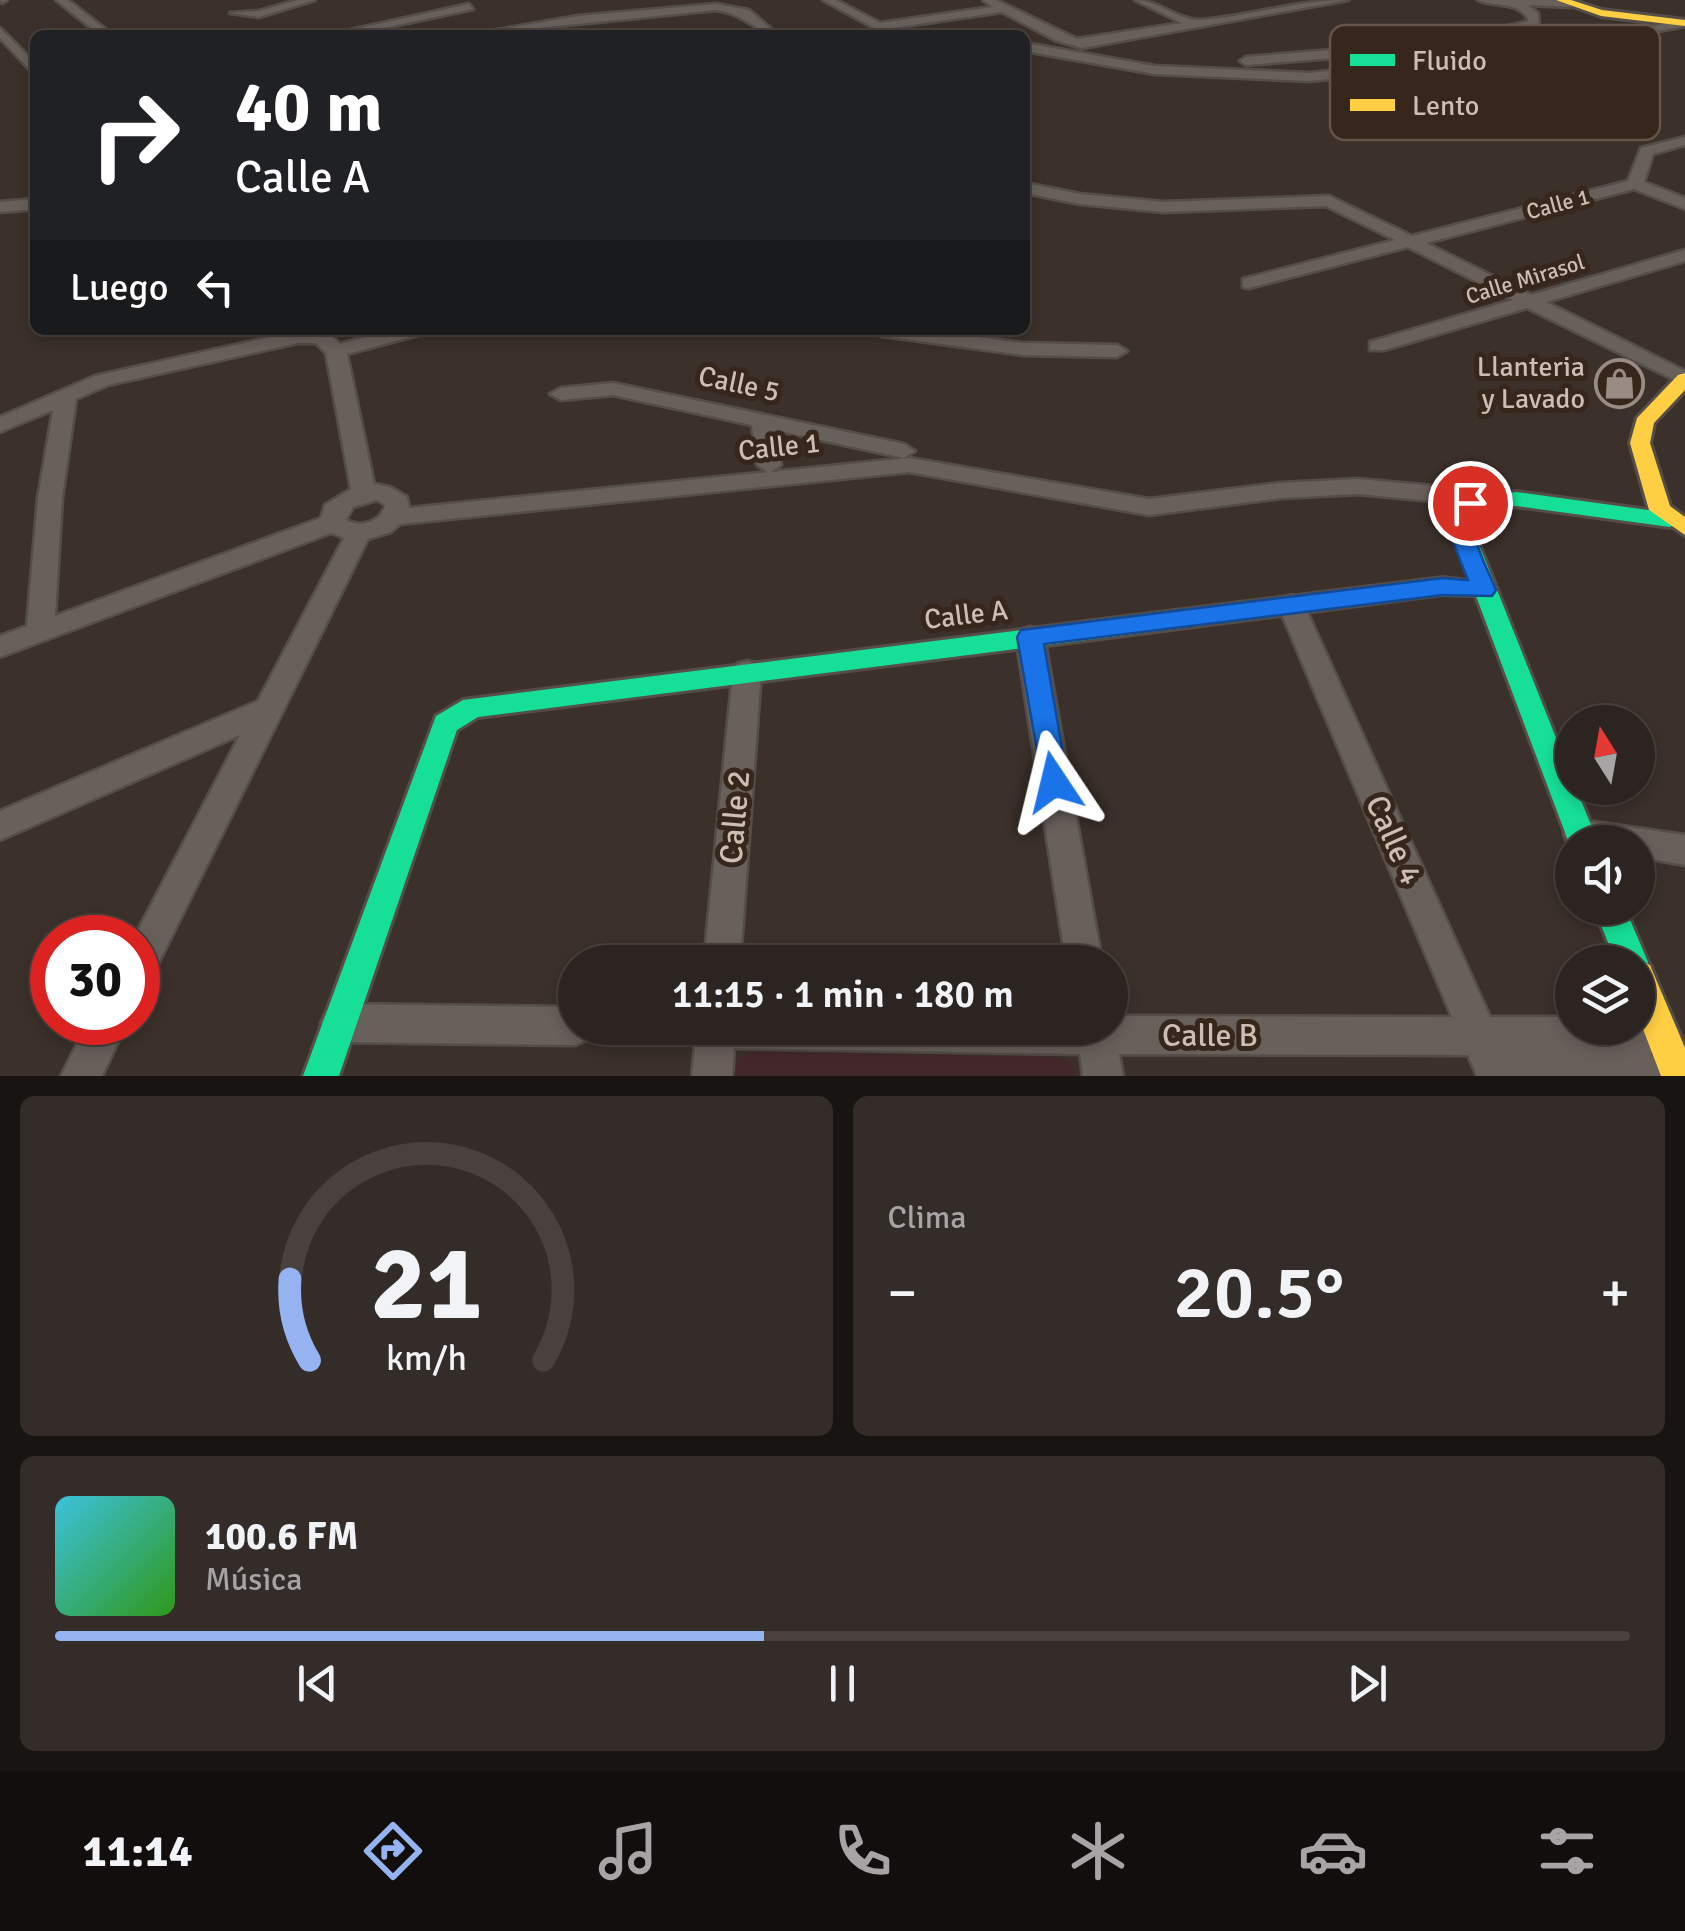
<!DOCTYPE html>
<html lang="es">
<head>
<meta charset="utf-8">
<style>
	:root { --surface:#2c2420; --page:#342c29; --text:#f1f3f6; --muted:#a6a4a5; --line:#48413e; --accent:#95b2f1 }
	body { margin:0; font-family:Signika,sans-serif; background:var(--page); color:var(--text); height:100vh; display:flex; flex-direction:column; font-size:38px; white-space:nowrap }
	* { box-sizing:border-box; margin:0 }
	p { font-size:32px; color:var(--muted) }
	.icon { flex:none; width:55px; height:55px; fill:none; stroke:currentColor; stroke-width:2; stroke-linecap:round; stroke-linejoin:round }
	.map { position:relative; height:1076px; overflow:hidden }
	.sheet { display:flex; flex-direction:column; gap:20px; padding:20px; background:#181412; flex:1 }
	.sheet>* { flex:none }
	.guide { position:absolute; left:30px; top:30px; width:1000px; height:305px; border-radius:15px; box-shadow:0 5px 15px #0003,0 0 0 2px var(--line); background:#202124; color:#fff; overflow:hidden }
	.needle { width:65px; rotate:349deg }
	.tools { position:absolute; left:1555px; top:705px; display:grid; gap:20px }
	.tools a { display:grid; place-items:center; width:100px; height:100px; border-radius:50%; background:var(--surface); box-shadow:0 5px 15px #0003,0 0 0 2px var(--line); font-size:50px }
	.speed { position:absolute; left:30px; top:915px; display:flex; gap:20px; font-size:50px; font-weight:700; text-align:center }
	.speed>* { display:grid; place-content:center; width:130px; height:130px; border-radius:50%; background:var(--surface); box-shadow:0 5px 15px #0003,0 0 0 2px var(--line); line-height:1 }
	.speed .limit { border:15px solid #d22; background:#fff; color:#111 }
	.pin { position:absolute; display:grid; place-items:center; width:85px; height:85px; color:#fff; margin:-42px; border:5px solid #fff; border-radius:50%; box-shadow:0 2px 10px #0007 }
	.me { position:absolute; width:110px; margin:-55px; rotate:350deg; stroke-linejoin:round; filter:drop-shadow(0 0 8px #0008) }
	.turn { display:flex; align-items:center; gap:35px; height:210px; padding:0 40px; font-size:45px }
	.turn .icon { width:130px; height:130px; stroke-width:2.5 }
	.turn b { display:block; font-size:70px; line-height:85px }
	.then { display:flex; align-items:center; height:95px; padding:0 40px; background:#0003; gap:20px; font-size:38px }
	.big { font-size:75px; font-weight:600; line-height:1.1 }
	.sheet .widget { flex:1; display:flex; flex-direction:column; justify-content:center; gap:15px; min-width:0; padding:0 35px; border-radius:15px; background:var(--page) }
	.sheet .dial { align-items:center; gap:0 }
	.dial svg { height:260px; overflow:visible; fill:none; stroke:var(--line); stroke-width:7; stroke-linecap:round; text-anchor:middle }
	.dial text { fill:var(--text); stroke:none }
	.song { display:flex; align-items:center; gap:30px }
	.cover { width:120px; height:120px; border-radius:15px; background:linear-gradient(135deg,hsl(190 70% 55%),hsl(110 70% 35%)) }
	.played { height:10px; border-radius:5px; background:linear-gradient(90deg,var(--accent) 45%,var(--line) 45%) }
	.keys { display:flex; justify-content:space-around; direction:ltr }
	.heat { display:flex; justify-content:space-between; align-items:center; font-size:55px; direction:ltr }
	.sheet .tiles { flex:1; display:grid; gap:20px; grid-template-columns:1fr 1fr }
	.widget:last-child { grid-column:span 2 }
	.trip { position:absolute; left:558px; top:945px; width:570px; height:100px; border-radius:50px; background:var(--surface); box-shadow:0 5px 15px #0003,0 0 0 2px var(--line); font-weight:600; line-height:100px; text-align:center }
	.tabs { display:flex; height:160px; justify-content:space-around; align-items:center; background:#120e0d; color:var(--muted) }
	.tabs .icon { width:70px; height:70px }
	.tabs .active { color:var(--accent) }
	.tabs b { font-size:45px; color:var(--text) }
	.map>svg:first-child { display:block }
	.green { fill:#44272a }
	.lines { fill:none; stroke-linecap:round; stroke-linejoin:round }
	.street-casing { stroke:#554d48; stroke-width:5 }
	.fast-casing { stroke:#554d48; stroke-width:6 }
	.slow-casing { stroke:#554d48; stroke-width:6 }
	.street { fill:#68605b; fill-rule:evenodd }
	.fast { fill:#16e098; fill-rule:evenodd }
	.slow { fill:#ffcf43; fill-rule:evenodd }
	.route { fill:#1a73e8; stroke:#114b97; stroke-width:2.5 }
	.labels { text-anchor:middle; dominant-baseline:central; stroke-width:10; stroke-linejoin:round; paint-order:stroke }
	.far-street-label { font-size:22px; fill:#ccbeb4; stroke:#37261c }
	.poi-label { font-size:28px; fill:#ccbeb4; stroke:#37261c; text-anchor:end }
	.street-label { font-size:28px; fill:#ccbeb4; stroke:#37261c }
	.near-street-label { font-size:32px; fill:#ccbeb4; stroke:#37261c }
	.key { fill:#37261c; stroke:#64544a; stroke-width:2.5 }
	.key-label { font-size:28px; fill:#ccbeb4 }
</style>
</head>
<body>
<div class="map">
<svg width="1685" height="1076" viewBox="0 0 1685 1076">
	<rect width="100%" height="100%" fill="#3b302a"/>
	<path class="green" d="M749,1052L1055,1057L1067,1059L1077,1076H733L740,1057Z"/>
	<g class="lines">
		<defs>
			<path id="street" d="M0,0H7L2,3Z
				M56,0H68L113,35H100Z
				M298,0H315L259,17L230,13L259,11Z
				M823,0H836L880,23L992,7L983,0H996L1077,39L1182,23L1135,0C1158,0 1179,21 1201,20C1250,16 1298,0 1348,0L1082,48L1055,40L1002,12L878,30Z
				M1478,0H1554L1575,4L1570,7L1528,5L1538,13L1539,25L1444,49L1246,65L1240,61L1246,57L1444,41L1529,21C1519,0 1496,8 1478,0Z
				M469,4L473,9L351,35H328Z
				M716,4L749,10L778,35C759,35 746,14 716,10L468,35L578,16Z
				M1685,20V26L1524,57L1310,81L1155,74L1025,51V43L1155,66L1310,73L1524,49Z
				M0,28L35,63V75L0,38Z
				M1685,137V145L1653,154L1644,182L1685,198V209L1634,189L1426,243L1531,295L1685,250V261L1546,302L1685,371V385L1527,308L1384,350H1370V342L1513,300L1408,247L1249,288L1243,287V279L1395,240L1326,206L1164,212L1080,204L1025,193V183L1080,194L1164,202L1329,196L1412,236L1628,181L1641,148Z
				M35,199V209L0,212V202Z
				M392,330H425L422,334L347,354L374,484L390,487L407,497L409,508L768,472L757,465L752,425L613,395L561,400L550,394L561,388L613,383L904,444L915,451L904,458L775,430L781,465L771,472L909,458L1149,499L1281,483L1358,479L1433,486L1479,498L1482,503L1470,511L1433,501L1358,494L1281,498L1149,515L909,472L400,524L391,532L368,539L151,978L138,984V938H134L240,735L0,840V811L258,701L344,538L331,533L0,657V636L27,626L38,498L53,410L0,432V417L95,376L298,331L328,333L340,344ZM298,343H316L326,353L351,489L325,505L321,518L55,616L62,498L76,399L108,385ZM377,500L385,505C381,522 361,528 346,520L353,507Z
				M872,330H926L1023,343L1117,345L1127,351L1117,357L1023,355L882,336Z
				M1291,595L1300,598L1304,605L1490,1017H1572V1028H1638V1017H1662L1675,1023L1681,1036L1675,1049L1647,1055L1685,1058V1076H1477L1468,1055L1119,1054L1123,1076H1083L1080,1054L734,1048L732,1076H692L695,1046L685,1041L679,1028H1110V1016L1452,1017L1278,605L1282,598Z
				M1030,627L1040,630L1044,637L1102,962H1066L1016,637L1020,630Z
				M747,661L757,664L761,672L740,962H704L733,672L737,664Z
				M1580,820L1685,835V865L1638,857V842L1568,844L1564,834L1568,824Z
				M340,1004L575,1007V1028H593L588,1039L575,1045L340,1042L327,1036L321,1023L327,1010Z
				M88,1022H127L102,1076H61Z"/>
			<path id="fast" d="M1516,492L1670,513L1681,520L1670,527L1516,506L1476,509L1472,515V527L1572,778V788H1576L1598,842H1572V851L1450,527V514L1462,498Z
				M1118,618L1127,621L1130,627L1127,633L1118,636L478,717L457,730L339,1076H303L433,724L436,716L463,700Z
				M1594,908H1625L1648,962L1644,973L1638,976V962H1616Z"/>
			<path id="slow" d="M1556,0H1571L1602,10L1685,20V26L1601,16Z
				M1685,373V390L1654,423L1650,443L1670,506L1685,517V535L1649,510L1630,443L1637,418L1678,375Z
				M1443,578L1492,584L1496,590L1492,596L1443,594L1118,636L1109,633L1106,627L1109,621L1118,618Z
				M1638,960L1650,965L1685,1048V1076H1661L1638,1016V962H1632Z"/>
		</defs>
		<use href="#street" class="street-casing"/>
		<use href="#fast" class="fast-casing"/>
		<use href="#slow" class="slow-casing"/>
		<use href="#street" class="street"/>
		<use href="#fast" class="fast"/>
		<use href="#slow" class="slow"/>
	</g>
	<path class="route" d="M1470,496L1481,503C1463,529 1485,562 1496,590L1492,596L1443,595L1044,644L1068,782L1064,790L1054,794L1044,790L1017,637L1021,630L1443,578L1468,580C1459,555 1432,508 1470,496Z"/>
	<defs>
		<symbol id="shop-ring" viewBox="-11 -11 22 22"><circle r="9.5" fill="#37261c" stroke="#998c84" stroke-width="1.5"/><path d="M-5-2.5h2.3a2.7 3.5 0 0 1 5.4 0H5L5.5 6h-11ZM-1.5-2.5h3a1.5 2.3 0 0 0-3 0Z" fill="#998c84"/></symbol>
	</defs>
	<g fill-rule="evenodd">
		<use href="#shop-ring" x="1592" y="356" width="55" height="55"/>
	</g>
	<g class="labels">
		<g class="far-street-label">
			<text transform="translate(1558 204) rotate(-15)">Calle 1</text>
			<text transform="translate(1525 279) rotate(-17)">Calle Mirasol</text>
		</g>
		<g class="poi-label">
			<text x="1585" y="367">Llanteria<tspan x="1585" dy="32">y Lavado</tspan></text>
		</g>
		<g class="street-label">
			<text transform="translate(739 384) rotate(12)">Calle 5</text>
			<text transform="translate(779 447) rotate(-6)">Calle 1</text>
			<text transform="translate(966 615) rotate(-7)">Calle A</text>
		</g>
		<g class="near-street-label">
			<text transform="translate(735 817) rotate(-85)">Calle 2</text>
			<text transform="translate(1394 840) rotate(66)">Calle 4</text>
			<text x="1210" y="1035">Calle B</text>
		</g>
	</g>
	<rect x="1330" y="25" width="330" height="115" rx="15" class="key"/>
	<rect x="1350" y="54" width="45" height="12" fill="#16e098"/>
	<rect x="1350" y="99" width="45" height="12" fill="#ffcf43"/>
	<g class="key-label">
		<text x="1412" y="70">Fluido</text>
		<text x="1412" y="115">Lento</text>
	</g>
</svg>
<div class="tools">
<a><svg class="needle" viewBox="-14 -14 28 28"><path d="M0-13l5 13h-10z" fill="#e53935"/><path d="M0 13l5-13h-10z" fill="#a6a4a5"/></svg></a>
<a><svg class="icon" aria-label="sound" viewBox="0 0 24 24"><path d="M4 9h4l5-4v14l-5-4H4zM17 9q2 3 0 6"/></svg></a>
<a><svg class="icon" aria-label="layers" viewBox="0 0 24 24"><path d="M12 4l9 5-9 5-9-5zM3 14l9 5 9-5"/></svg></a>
</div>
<div class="speed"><div class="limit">30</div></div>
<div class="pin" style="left:1470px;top:503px;background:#d93025"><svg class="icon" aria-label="arrive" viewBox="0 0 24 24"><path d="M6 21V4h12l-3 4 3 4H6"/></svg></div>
<svg class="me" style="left:1054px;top:782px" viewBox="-20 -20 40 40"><path d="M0-17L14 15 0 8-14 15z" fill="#1a73e8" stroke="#fff" stroke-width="4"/></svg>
<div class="trip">11:15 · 1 min · 180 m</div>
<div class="guide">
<div class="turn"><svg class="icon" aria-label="right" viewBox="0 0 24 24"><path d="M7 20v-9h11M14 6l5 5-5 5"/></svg><div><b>40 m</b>Calle A</div></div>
<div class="then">Luego<svg class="icon" aria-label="left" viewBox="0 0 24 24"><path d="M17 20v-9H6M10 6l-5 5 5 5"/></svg></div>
</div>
</div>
<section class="sheet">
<div class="tiles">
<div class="widget dial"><svg viewBox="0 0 100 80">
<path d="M14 69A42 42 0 1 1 86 69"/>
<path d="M14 69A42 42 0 0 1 8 44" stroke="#95b2f1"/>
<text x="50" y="56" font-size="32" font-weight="700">21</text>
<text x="50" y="72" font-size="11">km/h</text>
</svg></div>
<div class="widget"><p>Clima</p>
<div class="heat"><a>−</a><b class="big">20.5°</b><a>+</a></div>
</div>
<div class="widget">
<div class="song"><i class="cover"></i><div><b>100.6 FM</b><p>Música</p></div></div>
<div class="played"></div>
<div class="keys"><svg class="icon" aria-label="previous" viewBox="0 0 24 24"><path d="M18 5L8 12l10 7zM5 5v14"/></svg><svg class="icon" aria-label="pause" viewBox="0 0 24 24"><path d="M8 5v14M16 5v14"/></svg><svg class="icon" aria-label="next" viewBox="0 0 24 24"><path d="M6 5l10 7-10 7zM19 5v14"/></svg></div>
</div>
</div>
</section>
<nav class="tabs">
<b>11:14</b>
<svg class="icon active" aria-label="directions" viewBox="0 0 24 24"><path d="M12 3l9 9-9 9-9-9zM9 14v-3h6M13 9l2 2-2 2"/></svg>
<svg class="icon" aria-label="music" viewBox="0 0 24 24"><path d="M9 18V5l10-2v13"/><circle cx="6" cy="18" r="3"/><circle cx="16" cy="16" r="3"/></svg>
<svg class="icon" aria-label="phone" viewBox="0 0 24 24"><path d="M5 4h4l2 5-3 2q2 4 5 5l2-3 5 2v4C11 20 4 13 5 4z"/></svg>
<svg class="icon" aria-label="climate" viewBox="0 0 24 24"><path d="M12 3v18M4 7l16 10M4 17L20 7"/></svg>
<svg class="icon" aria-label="car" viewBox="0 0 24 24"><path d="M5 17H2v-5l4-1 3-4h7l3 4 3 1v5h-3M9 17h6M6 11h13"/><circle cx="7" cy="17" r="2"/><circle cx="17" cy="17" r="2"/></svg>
<svg class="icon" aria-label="filters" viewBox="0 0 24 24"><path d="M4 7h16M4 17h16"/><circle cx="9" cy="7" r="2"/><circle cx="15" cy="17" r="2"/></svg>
</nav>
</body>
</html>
